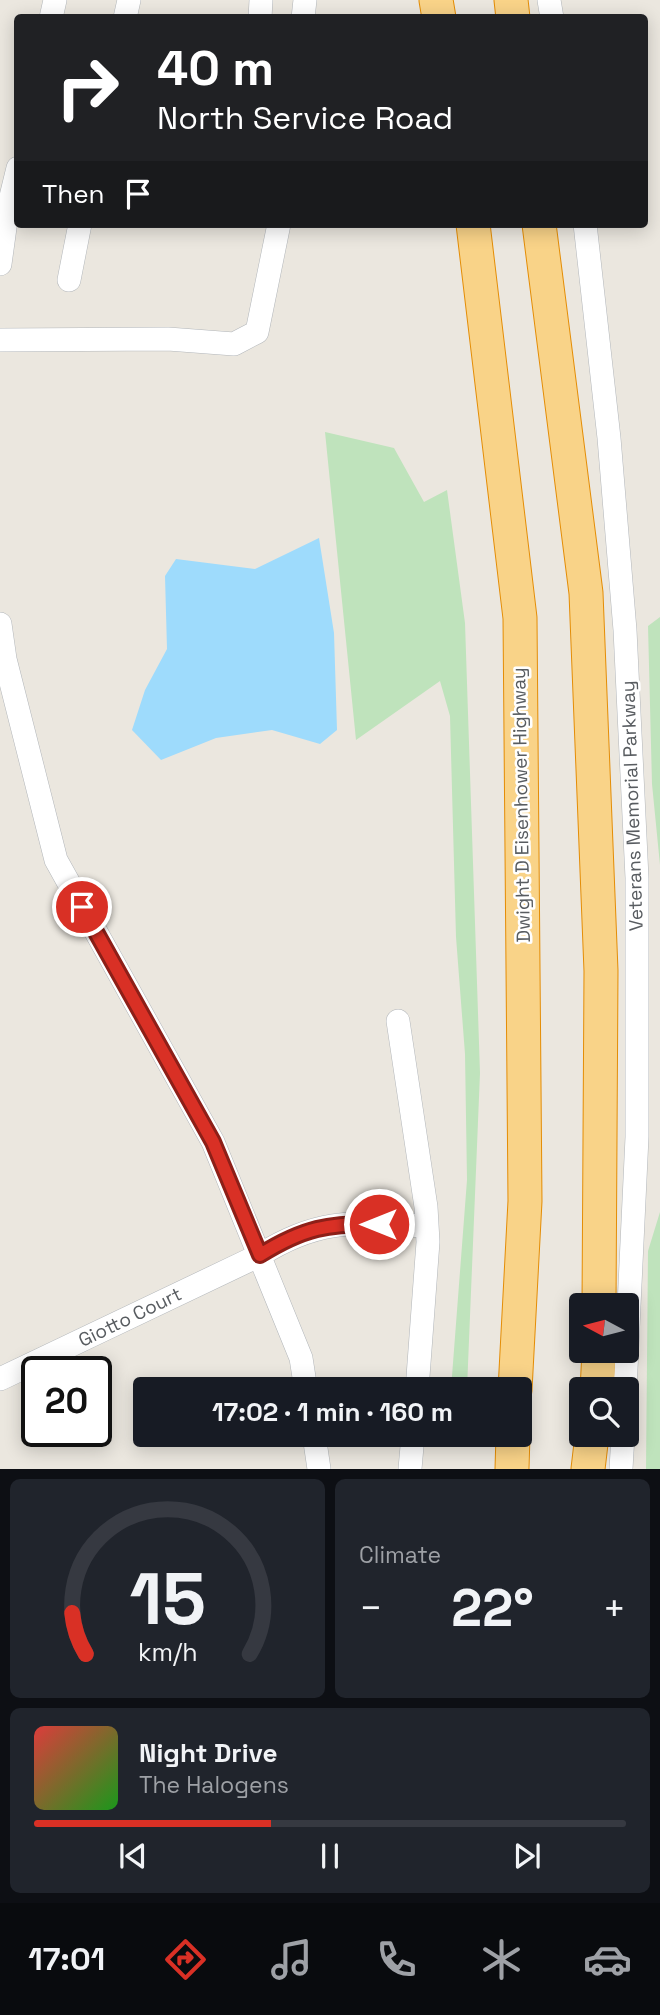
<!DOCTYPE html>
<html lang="en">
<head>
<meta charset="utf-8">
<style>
	:root { --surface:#171b24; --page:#20242c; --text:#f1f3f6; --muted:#9ea1a6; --line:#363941; --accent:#d93025 }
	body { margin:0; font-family:"Space Grotesk",sans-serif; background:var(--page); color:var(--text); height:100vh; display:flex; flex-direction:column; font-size:26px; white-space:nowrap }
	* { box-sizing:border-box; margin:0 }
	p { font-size:23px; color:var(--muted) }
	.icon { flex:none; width:38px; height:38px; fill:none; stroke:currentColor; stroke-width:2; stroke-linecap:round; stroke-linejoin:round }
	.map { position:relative; height:1469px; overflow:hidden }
	.panel { display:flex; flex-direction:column; gap:10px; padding:10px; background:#0d0f14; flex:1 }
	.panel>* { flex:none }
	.banner { position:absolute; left:14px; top:14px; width:634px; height:214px; border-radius:7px; box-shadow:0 4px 18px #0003; background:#202124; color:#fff; overflow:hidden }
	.needle { width:46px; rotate:277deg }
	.tools { position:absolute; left:569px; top:1293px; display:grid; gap:14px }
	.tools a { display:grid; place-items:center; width:70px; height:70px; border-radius:7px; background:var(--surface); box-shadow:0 4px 18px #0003; font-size:35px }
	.speed { position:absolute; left:21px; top:1356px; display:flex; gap:14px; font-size:35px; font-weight:700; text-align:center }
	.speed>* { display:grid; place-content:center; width:91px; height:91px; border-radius:50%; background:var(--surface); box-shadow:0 4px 18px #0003; line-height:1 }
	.speed .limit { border:4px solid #111; border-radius:10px; background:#fff; color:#111 }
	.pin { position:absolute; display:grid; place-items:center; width:60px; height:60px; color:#fff; margin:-30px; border:4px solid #fff; border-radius:50%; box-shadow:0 2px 7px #0007 }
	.me { position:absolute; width:77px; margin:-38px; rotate:270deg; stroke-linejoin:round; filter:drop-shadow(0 0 5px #0008) }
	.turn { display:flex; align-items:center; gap:24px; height:147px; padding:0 28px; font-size:32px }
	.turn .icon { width:91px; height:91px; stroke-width:2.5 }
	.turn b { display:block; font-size:49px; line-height:60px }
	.then { display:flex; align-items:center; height:66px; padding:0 28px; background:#0003; gap:14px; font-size:26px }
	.big { font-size:52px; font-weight:700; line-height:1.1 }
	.panel .tile { flex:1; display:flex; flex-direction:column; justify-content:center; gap:10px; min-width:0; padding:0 24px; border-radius:10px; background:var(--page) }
	.panel .dial { align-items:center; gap:0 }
	.dial svg { height:182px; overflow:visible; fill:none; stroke:var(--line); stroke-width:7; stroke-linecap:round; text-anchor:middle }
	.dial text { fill:var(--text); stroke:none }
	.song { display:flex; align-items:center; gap:21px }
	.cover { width:84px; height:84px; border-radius:10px; background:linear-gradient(135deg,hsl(0 70% 55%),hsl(120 70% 35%)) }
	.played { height:7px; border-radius:4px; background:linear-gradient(90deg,var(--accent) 40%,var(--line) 40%) }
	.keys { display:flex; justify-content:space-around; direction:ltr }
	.heat { display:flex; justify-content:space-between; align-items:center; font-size:38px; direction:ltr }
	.panel .tiles { flex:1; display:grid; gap:10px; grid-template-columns:1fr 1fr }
	.tile:last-child { grid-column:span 2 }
	.trip { position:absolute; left:133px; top:1377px; width:399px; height:70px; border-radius:7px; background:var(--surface); box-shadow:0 4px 18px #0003; font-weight:700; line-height:70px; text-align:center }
	.menu { display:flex; height:112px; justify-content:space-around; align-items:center; background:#090b0e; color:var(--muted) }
	.menu .icon { width:49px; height:49px }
	.menu .current { color:var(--accent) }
	.menu b { font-size:32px; color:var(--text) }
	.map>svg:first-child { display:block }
	.green { fill:#bfe3bc }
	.water { fill:#9edbfc }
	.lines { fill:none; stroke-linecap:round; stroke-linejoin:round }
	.minor-casing { stroke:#b2b6ba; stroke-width:24 }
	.highway-casing { stroke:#e48d06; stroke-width:35 }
	.minor { stroke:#fff; stroke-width:23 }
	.highway { stroke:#f9d388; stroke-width:33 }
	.route-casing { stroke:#8d1f18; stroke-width:18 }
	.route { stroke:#d93025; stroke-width:12 }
	.labels { text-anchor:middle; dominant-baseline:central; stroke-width:5; stroke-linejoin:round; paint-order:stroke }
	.street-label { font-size:19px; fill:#585c60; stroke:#fff }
</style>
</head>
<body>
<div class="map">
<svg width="660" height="1469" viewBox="0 0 660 1469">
	<rect width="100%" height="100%" fill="#ebe7df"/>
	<path class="green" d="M325,432L394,448L424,502L447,490L465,623L480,1073L467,1389H451L467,1180L465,1054L456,937L450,716L440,681L356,740Z
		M660,617V865L652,784L648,626Z
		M660,1212V1469H646L648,1251Z"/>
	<path class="water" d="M319,538L334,633L337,730L320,744L272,730L216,738L161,760L132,730L145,690L167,649L165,576L176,559L255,569Z"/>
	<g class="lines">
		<defs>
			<path id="minor" d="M549,0L552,18
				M51,18L55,0
				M125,18L129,0
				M260,18L261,0
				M303,18L305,0
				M585,224L609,438L625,630L637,878V1137L625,1390
				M0,264L7,213L18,168
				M69,280L80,224
				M0,340L168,339L234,344L257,332L279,224
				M0,624L5,659L56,860L213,1142L301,1358L306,1390
				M398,1021L426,1207L428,1242L417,1390
				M0,1379L260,1255C322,1216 358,1223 427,1226
				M314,1435L319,1469
				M410,1469L413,1435
				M621,1469L623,1435"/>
			<path id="highway" d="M436,0L439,18
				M511,0L513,18
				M473,224L520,618L525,1201L515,1390
				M539,224L586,593L601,971L599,1306
				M597,1390L599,1351
				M512,1469L513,1435
				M588,1469L592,1435"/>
		</defs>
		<use href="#minor" class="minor-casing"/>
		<use href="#highway" class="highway-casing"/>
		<use href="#minor" class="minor"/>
		<use href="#highway" class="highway"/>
	</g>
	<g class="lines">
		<defs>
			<path id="route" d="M82,907L213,1142L260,1255C303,1228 329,1223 379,1224"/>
		</defs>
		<use href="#route" class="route-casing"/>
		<use href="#route" class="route"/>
	</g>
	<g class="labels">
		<g class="street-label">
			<text transform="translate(521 805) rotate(-91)">Dwight D Eisenhower Highway</text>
			<text transform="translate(632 806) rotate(-92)">Veterans Memorial Parkway</text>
			<text transform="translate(130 1317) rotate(-26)">Giotto Court</text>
		</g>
	</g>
</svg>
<div class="tools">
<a><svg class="needle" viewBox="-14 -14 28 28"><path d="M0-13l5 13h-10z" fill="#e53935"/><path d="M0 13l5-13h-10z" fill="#9ea1a6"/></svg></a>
<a><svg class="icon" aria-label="search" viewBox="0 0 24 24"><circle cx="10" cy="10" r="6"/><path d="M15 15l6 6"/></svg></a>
</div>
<div class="speed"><div class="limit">20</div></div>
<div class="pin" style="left:82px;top:907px;background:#d93025"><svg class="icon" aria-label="arrive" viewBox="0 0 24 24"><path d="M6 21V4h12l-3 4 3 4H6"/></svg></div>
<svg class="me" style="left:379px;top:1224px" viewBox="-20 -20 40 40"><circle r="17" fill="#d93025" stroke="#fff" stroke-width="3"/><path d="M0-11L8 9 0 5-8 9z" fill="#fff"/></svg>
<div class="trip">17:02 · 1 min · 160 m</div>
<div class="banner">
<div class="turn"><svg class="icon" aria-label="right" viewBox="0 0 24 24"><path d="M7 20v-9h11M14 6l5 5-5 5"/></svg><div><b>40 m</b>North Service Road</div></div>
<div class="then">Then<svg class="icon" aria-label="arrive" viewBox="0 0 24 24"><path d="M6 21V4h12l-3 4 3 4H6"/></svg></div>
</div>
</div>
<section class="panel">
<div class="tiles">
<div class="tile dial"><svg viewBox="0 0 100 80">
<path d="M14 69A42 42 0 1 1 86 69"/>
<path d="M14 69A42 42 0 0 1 8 51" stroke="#d93025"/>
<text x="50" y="56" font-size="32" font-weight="700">15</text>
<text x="50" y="72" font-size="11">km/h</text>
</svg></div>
<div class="tile"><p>Climate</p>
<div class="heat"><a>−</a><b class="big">22°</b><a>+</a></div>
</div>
<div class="tile">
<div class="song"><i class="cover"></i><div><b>Night Drive</b><p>The Halogens</p></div></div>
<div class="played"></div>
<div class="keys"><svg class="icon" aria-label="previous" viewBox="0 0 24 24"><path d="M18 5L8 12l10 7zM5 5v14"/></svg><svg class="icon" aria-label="pause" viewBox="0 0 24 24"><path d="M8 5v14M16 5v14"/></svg><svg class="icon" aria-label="next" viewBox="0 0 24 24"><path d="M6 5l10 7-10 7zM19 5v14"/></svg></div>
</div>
</div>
</section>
<nav class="menu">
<b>17:01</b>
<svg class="icon current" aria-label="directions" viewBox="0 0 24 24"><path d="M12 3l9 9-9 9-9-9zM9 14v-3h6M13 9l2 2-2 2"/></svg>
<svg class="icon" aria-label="music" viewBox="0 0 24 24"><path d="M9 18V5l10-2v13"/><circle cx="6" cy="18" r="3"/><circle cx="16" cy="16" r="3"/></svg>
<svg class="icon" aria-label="phone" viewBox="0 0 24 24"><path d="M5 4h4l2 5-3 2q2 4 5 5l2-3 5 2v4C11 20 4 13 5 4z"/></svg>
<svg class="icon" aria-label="climate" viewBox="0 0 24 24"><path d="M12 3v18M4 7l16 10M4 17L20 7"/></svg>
<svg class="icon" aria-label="car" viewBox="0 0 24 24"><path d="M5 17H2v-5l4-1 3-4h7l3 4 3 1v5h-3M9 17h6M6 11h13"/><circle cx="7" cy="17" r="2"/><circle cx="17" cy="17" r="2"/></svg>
</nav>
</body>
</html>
